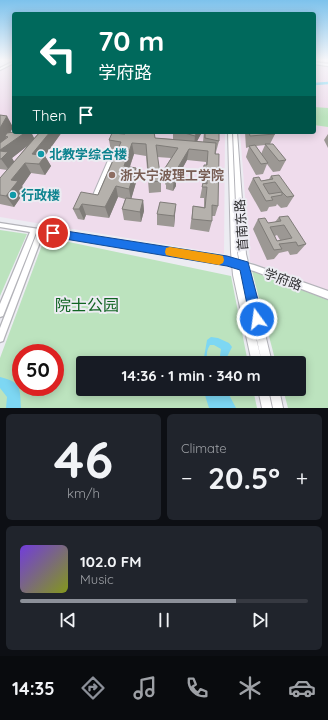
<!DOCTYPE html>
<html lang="en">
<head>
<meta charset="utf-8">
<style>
	:root { --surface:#171b24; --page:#20242c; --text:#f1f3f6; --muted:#9ea1a6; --line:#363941; --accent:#8c9099 }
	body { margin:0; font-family:Quicksand,"Noto Sans SC",sans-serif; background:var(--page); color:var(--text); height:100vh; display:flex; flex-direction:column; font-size:15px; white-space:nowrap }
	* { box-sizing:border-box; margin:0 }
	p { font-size:13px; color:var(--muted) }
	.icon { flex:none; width:22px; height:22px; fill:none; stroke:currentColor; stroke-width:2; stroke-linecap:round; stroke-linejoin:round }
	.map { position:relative; height:408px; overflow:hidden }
	.sheet { display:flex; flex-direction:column; gap:6px; padding:6px; background:#0d0f14; flex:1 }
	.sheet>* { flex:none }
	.banner { position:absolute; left:12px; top:12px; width:304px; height:122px; border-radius:4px; box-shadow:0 2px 10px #0003; background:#00695c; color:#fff; overflow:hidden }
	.speed { position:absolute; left:12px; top:344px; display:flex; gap:8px; font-size:20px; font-weight:700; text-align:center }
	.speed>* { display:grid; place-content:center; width:52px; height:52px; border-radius:50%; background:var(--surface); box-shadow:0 2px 10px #0003; line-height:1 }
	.speed .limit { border:6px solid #d22; background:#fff; color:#111 }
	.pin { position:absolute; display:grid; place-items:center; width:34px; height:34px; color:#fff; margin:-17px; border:2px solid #fff; border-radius:50%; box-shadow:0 1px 4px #0007 }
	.me { position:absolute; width:44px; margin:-22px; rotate:346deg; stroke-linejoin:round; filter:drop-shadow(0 0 3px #0008) }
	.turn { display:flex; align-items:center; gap:14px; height:84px; padding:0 20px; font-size:18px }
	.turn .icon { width:52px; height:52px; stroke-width:2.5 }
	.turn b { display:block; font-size:28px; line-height:34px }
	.then { display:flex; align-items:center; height:38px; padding:0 20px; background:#0003; gap:8px; font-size:15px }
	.big { font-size:30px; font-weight:800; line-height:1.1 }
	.sheet .tile { flex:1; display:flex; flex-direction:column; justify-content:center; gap:6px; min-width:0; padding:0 14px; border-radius:6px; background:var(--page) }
	.sheet .dial { align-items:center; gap:0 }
	.dial b { font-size:52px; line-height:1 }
	.song { display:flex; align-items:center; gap:12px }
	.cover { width:48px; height:48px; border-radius:6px; background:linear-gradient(135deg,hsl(260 70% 55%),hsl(70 70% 35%)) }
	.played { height:4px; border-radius:2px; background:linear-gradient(90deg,var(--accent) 75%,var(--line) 75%) }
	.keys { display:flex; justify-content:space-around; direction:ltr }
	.heat { display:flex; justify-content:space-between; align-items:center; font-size:22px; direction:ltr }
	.sheet .tiles { flex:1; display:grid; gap:6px; grid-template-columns:1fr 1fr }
	.tile:last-child { grid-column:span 2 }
	.trip { position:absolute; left:76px; top:356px; width:230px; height:40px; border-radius:4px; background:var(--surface); box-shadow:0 2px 10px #0003; font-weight:800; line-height:40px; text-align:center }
	.tabs { display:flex; height:64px; justify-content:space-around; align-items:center; background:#090b0e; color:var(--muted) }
	.tabs .icon { width:28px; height:28px }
	.tabs .on { color:var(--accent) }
	.tabs b { font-size:18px; color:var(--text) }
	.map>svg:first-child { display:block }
	.education { fill:#efdcec }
	.green { fill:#bce3be; fill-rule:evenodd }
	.water { fill:#7dd7f3 }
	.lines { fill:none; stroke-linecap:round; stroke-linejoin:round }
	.canal { stroke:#7dd7f3; stroke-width:2.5 }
	.minor-casing { stroke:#b3b3b9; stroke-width:6 }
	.tertiary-casing { stroke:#b3b3b9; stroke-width:2.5 }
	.secondary-casing { stroke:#b3b3b9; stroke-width:2 }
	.minor { stroke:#fff; stroke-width:4 }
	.tertiary { fill:#fff; fill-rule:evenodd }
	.secondary { fill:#fff; fill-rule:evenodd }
	.wall { fill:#9c9894; fill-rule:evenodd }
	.shaded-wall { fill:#7f7c78 }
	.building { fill:#b5b1ac; stroke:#7f7c78; fill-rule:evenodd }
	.route { fill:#1a73e8; stroke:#114b97 }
	.slow { fill:#f59e0b }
	.culture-dot { fill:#0f9aa8; stroke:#ececf2; stroke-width:1.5 }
	.education-dot { fill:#8d6e63; stroke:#ececf2; stroke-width:1.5 }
	.labels { text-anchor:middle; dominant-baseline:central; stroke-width:4; stroke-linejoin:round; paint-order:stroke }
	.culture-label { font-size:13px; font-weight:bold; fill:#0d838f; stroke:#ececf2; text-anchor:start }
	.education-label { font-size:13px; font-weight:bold; fill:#785e54; stroke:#ececf2; text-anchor:start }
	.street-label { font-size:13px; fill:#2c2c2e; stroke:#ececf2 }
	.near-park-label { font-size:16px; fill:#116423; stroke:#ececf2 }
</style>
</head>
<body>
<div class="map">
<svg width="328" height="408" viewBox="0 0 328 408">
	<rect width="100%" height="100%" fill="#ececf2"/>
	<path class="education" d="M14,63V132H225L224,254L0,217V70Z
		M314,64L328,66V291L250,262L240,132H314Z"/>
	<path class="green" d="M314,107L328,108V127L314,125Z
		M0,230L27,234L0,296Z
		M45,237L231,276L248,363H83V389H253L257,408H0V358ZM21,353H55V387H21Z
		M252,271L328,300V408H288L283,389H299V363H276Z"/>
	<path class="water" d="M211,337L218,338L229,343L232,347L224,363H219L221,349L214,345H210C206,351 206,357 209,363H203L207,340Z
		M0,377C21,382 20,387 21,408H6L7,397L0,388Z
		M203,389H226L236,408H209Z"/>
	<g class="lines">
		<path class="canal" d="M314,84L328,83"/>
		<defs>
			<path id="minor" d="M94,198L113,154"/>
			<path id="tertiary" d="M14,61V63L0,70V68Z
				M314,62L328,64V66L314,64Z
				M0,223L227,258L254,265L328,291V299L254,271L227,264L43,234L4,338L3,341L0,342V328L37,233H36L3,316L0,317V304L30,232L0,227Z"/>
			<path id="secondary" d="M316,60H328V62L317,61Z
				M228,132H232L237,252L241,275L262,363H252L233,275L231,252Z
				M233,132H237L246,254L272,363H262L238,254Z
				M258,389H268L272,408H262Z
				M269,389H279L283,408H273Z"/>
		</defs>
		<use href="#minor" class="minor-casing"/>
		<use href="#tertiary" class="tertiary-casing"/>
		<use href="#secondary" class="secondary-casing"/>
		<use href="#minor" class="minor"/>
		<use href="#tertiary" class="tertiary"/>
		<use href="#secondary" class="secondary"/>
	</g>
	<path class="wall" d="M0,115L13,127L10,133L14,132H31L34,138L38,134H33L32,132H62L45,156L51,166L45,175L31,173L22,186L25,191L14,207L0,204V178L7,170L0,169ZM27,146L14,162L12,158Z
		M173,132H202L197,141L203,142L204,132H219V141L216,152L218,206L215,216H212V221L209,232L190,229L193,206L204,207V198H200L203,183H205V180H202L204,165H206V162L187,160L176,180V186L173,191L166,189V185L165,184V168L171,158L157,157L161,181V192L149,193L146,156L134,154L130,167L136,168L137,179L131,199L143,200L144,211L141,222L124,220L122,209L125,199L118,197L109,218L86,215L84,220L78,219L73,209L98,195L117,152L111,151L109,140L155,138L173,139Z
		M245,132H274L275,134L270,144L286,160L280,171L273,172L267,164L263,174L256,175L246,157L249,147L246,148ZM265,145L261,154L256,146Z
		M328,134V148L324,140Z
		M271,176L294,196L287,207L281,208L277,204L276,206L269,207L267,211L261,212L248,189L253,178L261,181L269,179Z
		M157,214L175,215L174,227L157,225Z
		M279,217L306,244L297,254L290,255L288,251L279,253L274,259L267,260L253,229L258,219L268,223L275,222ZM277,235L280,240L277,241L275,236Z"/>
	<path class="shaded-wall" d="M7,116L13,127L8,137L5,136L7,139L26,132H31L35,140L12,158L15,163L9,170L1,159L0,152V128Z
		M50,132H62L38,165L32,154Z
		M197,132H202L194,147L195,136Z
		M132,143L134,154L126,177L124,166Z
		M189,149L187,160L176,180V186L173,191L174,174Z
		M45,156L51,166L45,175L39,164Z
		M25,163L31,173L22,186L25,191L14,207L6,196L11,180Z
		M136,168L137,179L131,200L129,189Z
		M116,186L118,197L109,218L105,207Z
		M143,200L144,211L141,222L140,212Z
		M82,204L86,215L84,220L79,209Z
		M176,204L175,215L174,227V216Z"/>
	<path class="building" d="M0,115L7,116L0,128Z
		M14,132H26L0,150V143L8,137L5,136L7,133Z
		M40,132H50L32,154L45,156L39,164L25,163L11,180L18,181L6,196L0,195V178Z
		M126,132H154L155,138L216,143L215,154H219L218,206L212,205V221L192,219L193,206L205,208L207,187H202L203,183L207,184V169H204V165H207L208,151L189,149L174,174L176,175L173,180L166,178L168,174L165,173L167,169L165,168L178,148L156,145L161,181L149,182L146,144L132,143L124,166L136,168L129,189L116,186L105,207L82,204L79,209H73L81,192L98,195L121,142L109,140L112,133L125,134Z
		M181,132H197L195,136Z
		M205,132H219V141L205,138Z
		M249,132H274L275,134L250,136Z
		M265,144H273L286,160L279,161Z
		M255,145L268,163L261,164L249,146Z
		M0,151L8,152L1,159H0Z
		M279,175L294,196L287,197L282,192V195L271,197L273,200L266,201L253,178L259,177L261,181L273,179L271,176ZM275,182L282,192L269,194L263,184Z
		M126,198L143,200L140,212L122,209Z
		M160,202L176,204L174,216L157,214Z
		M288,216L306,244L298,246L296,242L279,244L282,249L274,250L258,219L265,218L268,223L281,221L279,217ZM284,225L292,238L277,241L270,227Z"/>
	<linearGradient id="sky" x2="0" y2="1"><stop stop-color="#7dc2ec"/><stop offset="0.51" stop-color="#f6f6f9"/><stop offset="1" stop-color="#f6f6f9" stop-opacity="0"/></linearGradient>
	<rect width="328" height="117" fill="url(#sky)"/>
	<path class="route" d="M53,229L227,256L248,262L263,319L261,324L257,326L252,324L250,319L240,270L227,266L53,237L48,233Z"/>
	<path class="slow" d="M170,247L219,255L223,256L224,260L223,263L219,265L170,256L166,255L165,252L166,248Z"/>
	<g class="culture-dot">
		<circle cx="41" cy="154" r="4"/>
		<circle cx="13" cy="195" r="4"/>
	</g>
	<circle class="education-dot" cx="112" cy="175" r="4"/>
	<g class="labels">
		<g class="culture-label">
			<text x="49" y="154">北教学综合楼</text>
			<text x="21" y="195">行政楼</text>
		</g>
		<g class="education-label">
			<text x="120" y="175">浙大宁波理工学院</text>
		</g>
		<g class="street-label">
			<text transform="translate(241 225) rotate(-94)">首南东路</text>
			<text transform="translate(283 279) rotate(20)">学府路</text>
		</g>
		<g class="near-park-label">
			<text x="87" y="305">院士公园</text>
		</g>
	</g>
</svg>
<div class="speed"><div class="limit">50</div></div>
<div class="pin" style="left:53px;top:233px;background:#d93025"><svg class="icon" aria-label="arrive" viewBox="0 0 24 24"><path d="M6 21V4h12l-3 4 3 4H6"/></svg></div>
<svg class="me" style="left:257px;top:319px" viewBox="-20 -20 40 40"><circle r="17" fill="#1a73e8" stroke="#fff" stroke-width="3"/><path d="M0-11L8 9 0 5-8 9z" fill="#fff"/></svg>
<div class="trip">14:36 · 1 min · 340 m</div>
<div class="banner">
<div class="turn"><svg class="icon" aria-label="left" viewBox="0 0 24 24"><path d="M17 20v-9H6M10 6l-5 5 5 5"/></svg><div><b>70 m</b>学府路</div></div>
<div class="then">Then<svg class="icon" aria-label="arrive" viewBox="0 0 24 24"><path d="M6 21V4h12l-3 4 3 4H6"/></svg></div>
</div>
</div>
<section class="sheet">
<div class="tiles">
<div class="tile dial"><b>46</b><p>km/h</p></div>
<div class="tile"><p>Climate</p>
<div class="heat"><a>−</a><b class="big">20.5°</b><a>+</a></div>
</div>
<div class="tile">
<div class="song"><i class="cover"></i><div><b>102.0 FM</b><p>Music</p></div></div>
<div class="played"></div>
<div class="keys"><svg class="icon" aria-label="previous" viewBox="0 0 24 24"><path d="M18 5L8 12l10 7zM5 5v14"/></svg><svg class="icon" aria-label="pause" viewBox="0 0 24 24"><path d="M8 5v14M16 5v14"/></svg><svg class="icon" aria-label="next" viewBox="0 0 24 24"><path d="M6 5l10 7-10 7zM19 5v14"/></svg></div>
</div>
</div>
</section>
<nav class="tabs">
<b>14:35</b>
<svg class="icon on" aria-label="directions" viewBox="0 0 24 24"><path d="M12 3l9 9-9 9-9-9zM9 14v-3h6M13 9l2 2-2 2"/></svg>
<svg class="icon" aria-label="music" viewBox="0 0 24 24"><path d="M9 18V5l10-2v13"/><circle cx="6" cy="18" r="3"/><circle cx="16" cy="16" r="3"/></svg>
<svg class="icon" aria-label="phone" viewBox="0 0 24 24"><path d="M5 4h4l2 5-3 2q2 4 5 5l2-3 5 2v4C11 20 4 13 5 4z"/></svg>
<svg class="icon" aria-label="climate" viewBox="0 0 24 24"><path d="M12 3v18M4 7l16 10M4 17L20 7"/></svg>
<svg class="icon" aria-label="car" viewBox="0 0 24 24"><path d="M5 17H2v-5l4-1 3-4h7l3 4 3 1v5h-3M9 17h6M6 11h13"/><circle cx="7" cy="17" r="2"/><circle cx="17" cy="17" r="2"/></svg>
</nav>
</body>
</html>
